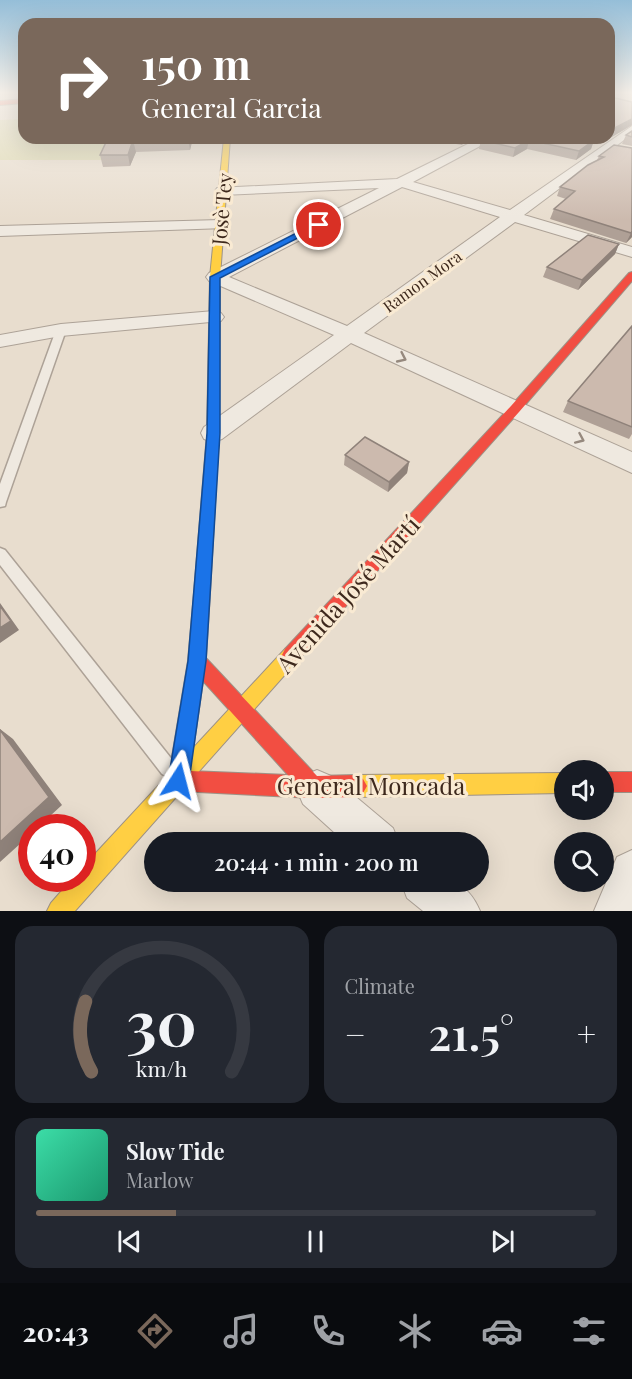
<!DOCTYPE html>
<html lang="en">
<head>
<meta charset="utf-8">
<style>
	:root { --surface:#171b24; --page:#242831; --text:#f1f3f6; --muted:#9ea1a6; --line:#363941; --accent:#7a685b }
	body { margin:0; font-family:"Playfair Display",serif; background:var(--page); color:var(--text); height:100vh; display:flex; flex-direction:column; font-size:22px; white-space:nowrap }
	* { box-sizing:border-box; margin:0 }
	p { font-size:20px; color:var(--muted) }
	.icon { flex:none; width:33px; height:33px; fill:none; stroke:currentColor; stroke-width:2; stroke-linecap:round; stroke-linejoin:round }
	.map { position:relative; height:911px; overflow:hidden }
	.sheet { display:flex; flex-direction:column; gap:15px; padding:15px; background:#0d0f14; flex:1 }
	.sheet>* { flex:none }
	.banner { position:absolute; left:18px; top:18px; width:597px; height:126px; border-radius:18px; box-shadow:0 6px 24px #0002; background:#7a685b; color:#fff; overflow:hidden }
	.tools { position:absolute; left:554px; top:760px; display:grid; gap:12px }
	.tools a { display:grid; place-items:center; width:60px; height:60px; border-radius:50%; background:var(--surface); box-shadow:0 6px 24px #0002; font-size:30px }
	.speed { position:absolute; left:18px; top:814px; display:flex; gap:12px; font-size:30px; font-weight:700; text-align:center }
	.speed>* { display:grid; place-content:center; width:78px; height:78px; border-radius:50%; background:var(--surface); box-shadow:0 6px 24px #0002; line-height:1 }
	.speed .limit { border:9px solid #d22; background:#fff; color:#111 }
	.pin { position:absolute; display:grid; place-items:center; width:51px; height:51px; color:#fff; margin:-26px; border:3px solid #fff; border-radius:50%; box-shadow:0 2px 6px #0007 }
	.me { position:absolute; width:66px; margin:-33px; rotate:9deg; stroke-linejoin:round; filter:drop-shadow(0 0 4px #0008) }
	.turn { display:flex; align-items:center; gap:21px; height:126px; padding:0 24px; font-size:27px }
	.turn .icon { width:78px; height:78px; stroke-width:2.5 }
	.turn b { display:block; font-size:42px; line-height:51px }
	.big { font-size:45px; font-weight:600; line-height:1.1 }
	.sheet .card { flex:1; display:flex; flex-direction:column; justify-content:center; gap:9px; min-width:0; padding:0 21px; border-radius:18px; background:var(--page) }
	.sheet .dial { align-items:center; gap:0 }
	.dial svg { height:156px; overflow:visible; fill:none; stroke:var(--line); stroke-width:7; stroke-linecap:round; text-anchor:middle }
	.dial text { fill:var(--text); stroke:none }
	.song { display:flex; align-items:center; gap:18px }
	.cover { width:72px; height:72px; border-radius:9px; background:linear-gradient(135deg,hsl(160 70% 55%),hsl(160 70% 35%)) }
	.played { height:6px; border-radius:3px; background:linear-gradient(90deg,var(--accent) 25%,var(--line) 25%) }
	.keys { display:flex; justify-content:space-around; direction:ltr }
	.heat { display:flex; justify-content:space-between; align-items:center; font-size:33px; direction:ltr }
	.sheet .tiles { flex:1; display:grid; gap:15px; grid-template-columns:1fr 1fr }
	.card:last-child { grid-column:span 2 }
	.trip { position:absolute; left:144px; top:832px; width:345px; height:60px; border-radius:30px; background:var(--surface); box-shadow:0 6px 24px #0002; font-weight:600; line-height:60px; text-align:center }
	.dock { display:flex; height:96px; justify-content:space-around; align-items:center; background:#090b0e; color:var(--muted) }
	.dock .icon { width:42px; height:42px }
	.dock .selected { color:var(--accent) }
	.dock b { font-size:27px; color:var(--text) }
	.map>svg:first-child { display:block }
	.green { fill:#dcd8af }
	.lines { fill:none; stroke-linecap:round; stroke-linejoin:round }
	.lane-casing { stroke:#ada297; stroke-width:3 }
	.street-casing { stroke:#ada297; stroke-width:2 }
	.slow-casing { stroke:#9d9286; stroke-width:2 }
	.jam-casing { stroke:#9d9286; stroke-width:2 }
	.lane { fill:#efe9e0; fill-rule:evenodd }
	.street { fill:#efe9e0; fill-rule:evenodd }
	.slow { fill:#ffcf43; fill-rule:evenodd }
	.jam { fill:#f24e42; fill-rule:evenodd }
	.wall { fill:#afa096 }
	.shaded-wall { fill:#8f827a }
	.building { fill:#ccbaae; stroke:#8f827a; stroke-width:1.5 }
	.oneway { stroke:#96897e }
	.route { fill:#1a73e8; stroke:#114b97; stroke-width:1.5 }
	.labels { text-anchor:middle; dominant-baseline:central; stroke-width:6; stroke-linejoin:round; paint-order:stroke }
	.far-street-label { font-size:16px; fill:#3e291d; stroke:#f9ead3 }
	.street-label { font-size:20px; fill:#3e291d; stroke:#f9ead3 }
	.near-street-label { font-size:24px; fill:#3e291d; stroke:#f9ead3 }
</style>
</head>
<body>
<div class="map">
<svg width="632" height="911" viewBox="0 0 632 911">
	<rect width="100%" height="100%" fill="#e8ddce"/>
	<path class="green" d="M24,119V138H114L102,160H0V120Z"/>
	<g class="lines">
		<defs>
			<path id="lane" d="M61,327L66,330L6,502L5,506L0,507V484L56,330Z
				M0,548L5,550L174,762L177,768L174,774L168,777L162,774L0,565Z"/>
			<path id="street" d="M632,126V134L524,215L632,247V257L515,222L364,333L632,452V473L351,343L222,439L213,442L204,439L201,433L204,427L334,335L209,281L206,277L209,273L379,188L222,195L215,191L217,188L397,179L480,138H495L413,182L510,210ZM402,187L500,217L347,326L229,277Z
				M220,220L228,225L225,228L0,236V226Z
				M214,311L221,313L224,317L221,321L61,336L0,347V335L61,324Z
				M317,770L331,776L393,828L399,843H346L303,804L297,790L303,776Z
				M632,850V911H594L617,857Z
				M401,882C438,882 463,871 480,911H423L407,898Z"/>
			<path id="slow" d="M224,138H230L220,277L219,433L210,593L208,598L202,601L196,598L194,593L207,433L210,277Z
				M291,646L297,649L300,655L297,661L75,911H47L51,903L72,879H82V868L285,649Z
				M564,773V793L356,797L349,793L345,786L349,779L356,775Z"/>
			<path id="jam" d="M24,99V103L0,105V101Z
				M632,272V281L519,412L297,661L291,664L285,661L282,655L285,649L511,406L629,273Z
				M202,585L208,588L210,593L206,658L317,776L356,775L363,779L367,786L363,793L356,797L313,798L178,791L171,788L168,781L188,661L194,593L196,588ZM203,681L288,775L190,771Z
				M603,772H632V792H603Z"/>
		</defs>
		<use href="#lane" class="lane-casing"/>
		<use href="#street" class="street-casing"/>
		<use href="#slow" class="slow-casing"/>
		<use href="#jam" class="jam-casing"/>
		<use href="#lane" class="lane"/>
		<use href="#street" class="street"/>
		<use href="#slow" class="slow"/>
		<use href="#jam" class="jam"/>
	</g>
	<path class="wall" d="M611,97L632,102V125L605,141L593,138H609Z
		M632,131V146L622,144L626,135Z
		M108,138H193L190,150L136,152L130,166L103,167L100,155Z
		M452,138H475L461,145L451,143Z
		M481,140H594L591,149L576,160L527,149L513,157L479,149Z
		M632,148V237L626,243L550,219L554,209L566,199L557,196L560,187L597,160L599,156Z
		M619,244L615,254L578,290L543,277L547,267Z
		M632,326V434L629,439L563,412L568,401Z
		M345,455L409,462L407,473L388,492L344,465Z"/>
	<path class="shaded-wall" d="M632,119V125L605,141V138H609V131Z
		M188,138H193L190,150L188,139Z
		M462,138H475L461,145Z
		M133,140L136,152L130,166L128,155Z
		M529,140L527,149L513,157L515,148Z
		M594,140L591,149L576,160L579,151Z
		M632,231V237L626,243Z
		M619,244L615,254L578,290L582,280Z
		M409,462L407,473L388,492L389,482Z
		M0,603L19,630L0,643Z
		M0,729L13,739L62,805L37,828H32V833L0,862Z"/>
	<path class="building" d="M609,92L611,97L632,102V119L609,131Z
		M632,131V137L626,135Z
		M108,138H188V139L133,140L128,155H100Z
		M485,138H582L594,140L579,151L529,140L515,148L481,140Z
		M614,145L632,148V231L631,233L554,209L575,191L560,187L588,165L604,157L599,156Z
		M588,235L619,244L582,280L547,267Z
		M632,326V427L568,401Z
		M365,437L409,462L389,482L345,455Z
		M0,606L11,621L0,628Z
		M0,730L49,797L0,842Z"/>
	<defs><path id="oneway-chevron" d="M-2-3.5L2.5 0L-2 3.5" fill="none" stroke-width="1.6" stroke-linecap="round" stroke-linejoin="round" transform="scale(1.5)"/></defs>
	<g class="oneway">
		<use href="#oneway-chevron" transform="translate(402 358) rotate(25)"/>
		<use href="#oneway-chevron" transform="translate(580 439) rotate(24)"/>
	</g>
	<linearGradient id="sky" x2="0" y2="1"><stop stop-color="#95bed8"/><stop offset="0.42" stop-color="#f5f0e9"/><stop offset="1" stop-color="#f5f0e9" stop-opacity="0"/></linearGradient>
	<rect width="632" height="220" fill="url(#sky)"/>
	<path class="route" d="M316,223L323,225L220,278V433L206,661L189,781L186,789L178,792L171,789L168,781L188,661L207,433L210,277Z"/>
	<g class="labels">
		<g class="far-street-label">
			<text transform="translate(422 281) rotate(-36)">Ramon Mora</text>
		</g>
		<g class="street-label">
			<text transform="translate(221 209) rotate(-85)">Josè Tey</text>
		</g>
		<g class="near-street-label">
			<text transform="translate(347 594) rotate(-48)">Avenida José Martí</text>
			<text x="371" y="785">General Moncada</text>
		</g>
	</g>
</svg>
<div class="tools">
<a><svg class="icon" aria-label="sound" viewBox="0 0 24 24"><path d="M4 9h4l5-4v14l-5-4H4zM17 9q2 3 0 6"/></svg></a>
<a><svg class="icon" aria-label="search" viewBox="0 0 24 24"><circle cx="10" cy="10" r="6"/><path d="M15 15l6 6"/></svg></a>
</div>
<div class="speed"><div class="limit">40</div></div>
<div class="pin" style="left:319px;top:225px;background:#d93025"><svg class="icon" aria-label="arrive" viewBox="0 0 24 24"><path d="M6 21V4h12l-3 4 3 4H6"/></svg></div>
<svg class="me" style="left:178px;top:781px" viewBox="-20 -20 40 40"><path d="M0-17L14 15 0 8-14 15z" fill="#1a73e8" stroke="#fff" stroke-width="4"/></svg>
<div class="trip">20:44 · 1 min · 200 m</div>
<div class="banner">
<div class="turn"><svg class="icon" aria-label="right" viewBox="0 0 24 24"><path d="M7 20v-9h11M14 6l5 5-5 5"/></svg><div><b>150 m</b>General Garcia</div></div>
</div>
</div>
<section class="sheet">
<div class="tiles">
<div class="card dial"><svg viewBox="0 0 100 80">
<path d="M14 69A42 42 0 1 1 86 69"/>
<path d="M14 69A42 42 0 0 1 11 33" stroke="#7a685b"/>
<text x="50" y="56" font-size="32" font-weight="700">30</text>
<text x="50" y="72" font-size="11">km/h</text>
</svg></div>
<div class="card"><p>Climate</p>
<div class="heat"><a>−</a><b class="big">21.5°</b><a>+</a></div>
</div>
<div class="card">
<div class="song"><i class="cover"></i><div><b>Slow Tide</b><p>Marlow</p></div></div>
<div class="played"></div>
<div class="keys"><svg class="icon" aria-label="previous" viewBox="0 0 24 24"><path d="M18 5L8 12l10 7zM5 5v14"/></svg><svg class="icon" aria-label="pause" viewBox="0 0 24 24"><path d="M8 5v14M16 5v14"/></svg><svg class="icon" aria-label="next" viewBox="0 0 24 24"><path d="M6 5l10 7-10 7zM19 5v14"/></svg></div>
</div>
</div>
</section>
<nav class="dock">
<b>20:43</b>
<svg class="icon selected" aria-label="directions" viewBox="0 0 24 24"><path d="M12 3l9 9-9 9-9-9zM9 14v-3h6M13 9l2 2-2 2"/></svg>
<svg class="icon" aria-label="music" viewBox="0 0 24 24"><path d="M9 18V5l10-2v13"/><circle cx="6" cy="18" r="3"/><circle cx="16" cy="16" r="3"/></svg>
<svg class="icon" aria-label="phone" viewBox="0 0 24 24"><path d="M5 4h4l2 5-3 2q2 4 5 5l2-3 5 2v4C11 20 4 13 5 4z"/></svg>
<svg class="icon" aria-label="climate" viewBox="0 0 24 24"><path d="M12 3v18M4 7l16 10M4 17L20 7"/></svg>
<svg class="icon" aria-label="car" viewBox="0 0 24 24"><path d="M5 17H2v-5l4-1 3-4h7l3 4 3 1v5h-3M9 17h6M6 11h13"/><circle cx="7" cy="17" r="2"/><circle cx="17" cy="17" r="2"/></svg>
<svg class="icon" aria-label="filters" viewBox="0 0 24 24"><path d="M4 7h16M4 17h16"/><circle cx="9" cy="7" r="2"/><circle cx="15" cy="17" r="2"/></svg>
</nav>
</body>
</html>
